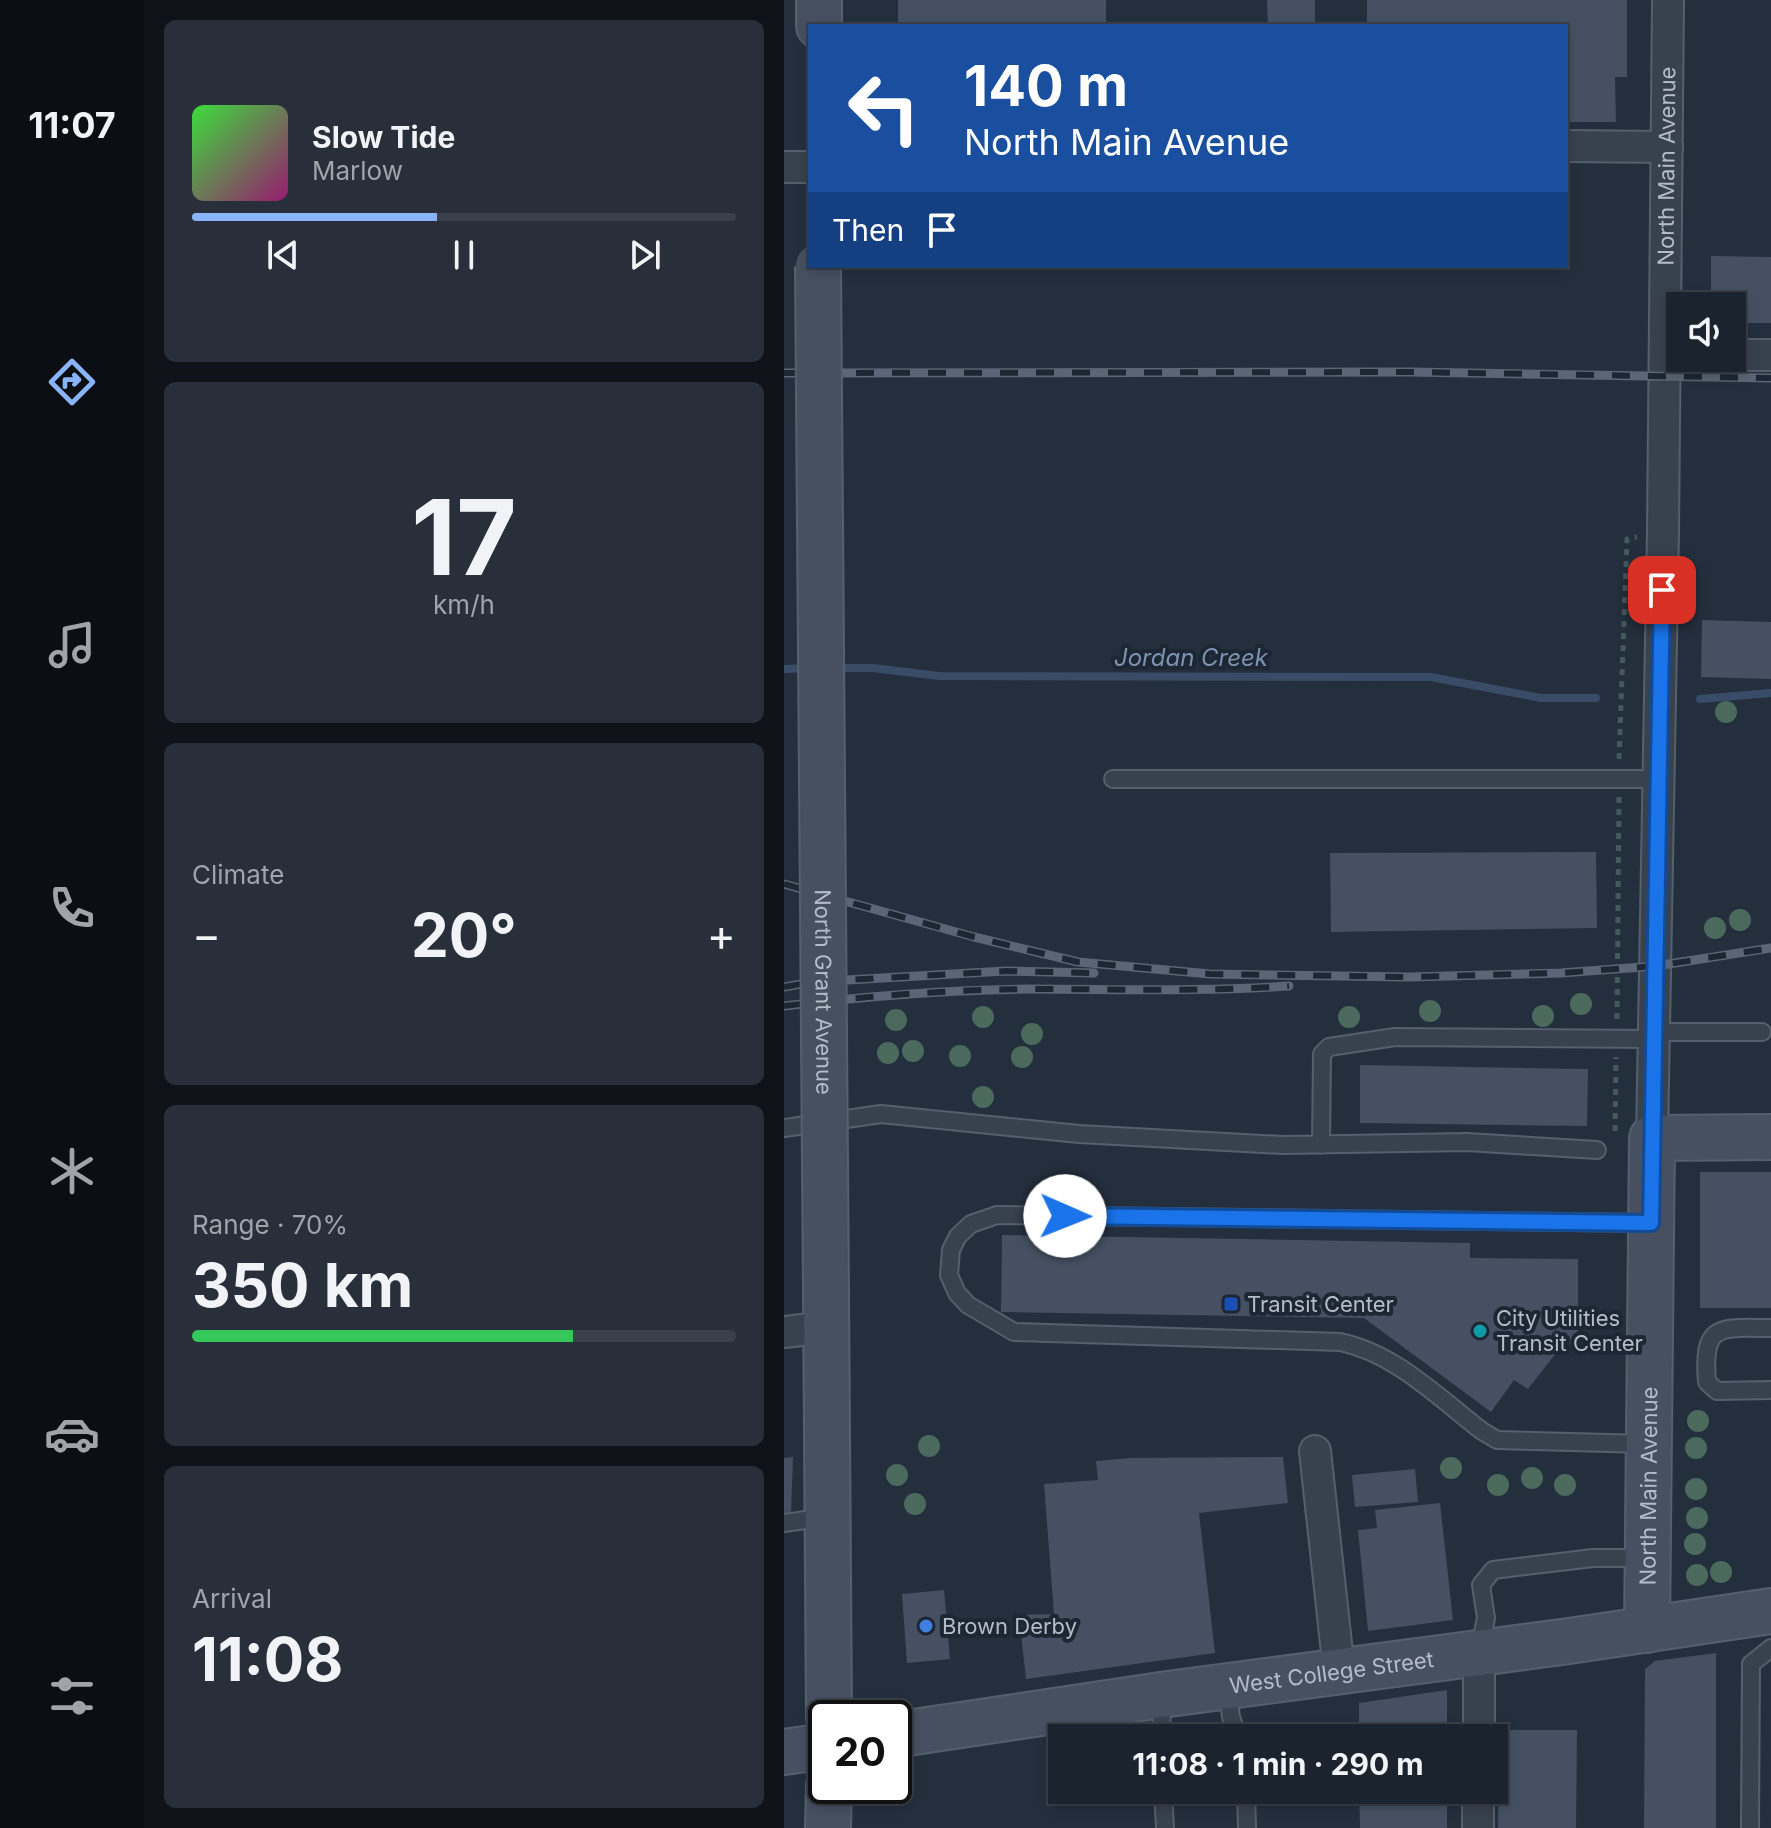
<!DOCTYPE html>
<html lang="en">
<head>
<meta charset="utf-8">
<style>
	:root { --surface:#1b232e; --page:#282f3a; --text:#f1f3f6; --muted:#a0a4aa; --line:#39404a; --accent:#8ab4f8 }
	body { margin:0; font-family:Inter,sans-serif; background:var(--page); color:var(--text); height:100vh; display:flex; flex-direction:column; font-size:30px; white-space:nowrap }
	* { box-sizing:border-box; margin:0 }
	p { font-size:26px; color:var(--muted) }
	.icon { flex:none; width:44px; height:44px; fill:none; stroke:currentColor; stroke-width:2; stroke-linecap:round; stroke-linejoin:round }
	.map { position:relative; flex:1; overflow:hidden }
	.panel { display:flex; flex-direction:column; gap:20px; padding:20px; background:#0f1319; width:640px }
	.panel>* { flex:none }
	.banner { position:absolute; left:24px; top:24px; width:760px; height:244px; border-radius:0px; box-shadow:0 4px 12px #0003,0 0 0 2px var(--line); background:#1a4fa0; color:#fff; overflow:hidden }
	.tools { position:absolute; left:882px; top:292px; display:grid; gap:16px }
	.tools a { display:grid; place-items:center; width:80px; height:80px; border-radius:0px; background:var(--surface); box-shadow:0 4px 12px #0003,0 0 0 2px var(--line); font-size:40px }
	.speed { position:absolute; left:24px; top:1700px; display:flex; gap:16px; font-size:40px; font-weight:700; text-align:center }
	.speed>* { display:grid; place-content:center; width:104px; height:104px; border-radius:50%; background:var(--surface); box-shadow:0 4px 12px #0003,0 0 0 2px var(--line); line-height:1 }
	.speed .limit { border:4px solid #111; border-radius:12px; background:#fff; color:#111 }
	.pin { position:absolute; display:grid; place-items:center; width:68px; height:68px; color:#fff; margin:-34px; border-radius:16px; box-shadow:0 4px 12px #0006 }
	.me { position:absolute; width:88px; margin:-44px; rotate:91deg; stroke-linejoin:round; filter:drop-shadow(0 0 6px #0008) }
	.turn { display:flex; align-items:center; gap:28px; height:168px; padding:0 24px; font-size:36px }
	.turn .icon { width:104px; height:104px; stroke-width:2.5 }
	.turn b { display:block; font-size:56px; line-height:68px }
	.then { display:flex; align-items:center; height:76px; padding:0 24px; background:#0003; gap:16px; font-size:30px }
	.big { font-size:60px; font-weight:700; line-height:1.1 }
	.panel .widget { flex:1; display:flex; flex-direction:column; justify-content:center; gap:12px; min-width:0; padding:0 28px; border-radius:12px; background:var(--page) }
	.panel .dial { align-items:center; gap:0 }
	.dial b { font-size:104px; line-height:1 }
	.song { display:flex; align-items:center; gap:24px }
	.cover { width:96px; height:96px; border-radius:12px; background:linear-gradient(135deg,hsl(120 70% 55%),hsl(320 70% 35%)) }
	.played { height:8px; border-radius:4px; background:linear-gradient(90deg,var(--accent) 45%,var(--line) 45%) }
	.keys { display:flex; justify-content:space-around; direction:ltr }
	.heat { display:flex; justify-content:space-between; align-items:center; font-size:44px; direction:ltr }
	.charge { height:12px; border-radius:6px; background:linear-gradient(90deg,#34c759 70%,var(--line) 0) }
	.trip { position:absolute; left:264px; top:1724px; width:460px; height:80px; border-radius:0px; background:var(--surface); box-shadow:0 4px 12px #0003,0 0 0 2px var(--line); font-weight:700; line-height:80px; text-align:center }
	main { display:flex; flex:1; min-height:0 }
	.tab-bar { display:flex; flex-direction:column; width:144px; justify-content:space-around; align-items:center; background:#0b0e12; color:var(--muted) }
	.tab-bar .icon { width:56px; height:56px }
	.tab-bar .selected { color:var(--accent) }
	.tab-bar b { font-size:36px; color:var(--text) }
	.map>svg:first-child { display:block }
	.lines { fill:none; stroke-linecap:round; stroke-linejoin:round }
	.stream { stroke:#394c67; stroke-width:8 }
	.building { fill:#455162 }
	.lane-casing { stroke:#565f6c; stroke-width:20 }
	.street-casing { stroke:#565f6c; stroke-width:34 }
	.secondary-casing { stroke:#565f6c; stroke-width:48 }
	.path { stroke:#44595c; stroke-width:5; stroke-dasharray:6 6; stroke-linecap:butt }
	.lane { stroke:#38414e; stroke-width:16 }
	.street { stroke:#38414e; stroke-width:30 }
	.secondary { stroke:#465061; stroke-width:44 }
	.rail-casing { stroke:#5a6575; stroke-width:9 }
	.rail { stroke:#1d2633; stroke-width:6; stroke-dasharray:18; stroke-linecap:butt }
	.secondary-bridge-casing { stroke:#565f6c; stroke-width:48; stroke-linecap:butt }
	.secondary-bridge { stroke:#465061; stroke-width:44 }
	.tree { fill:#4b6a5d }
	.route-casing { stroke:#114b97; stroke-width:20 }
	.route { stroke:#1a73e8; stroke-width:14 }
	.transit-dot { fill:#1a4fb4; stroke:#1d2633; stroke-width:3 }
	.culture-dot { fill:#0f9aa8; stroke:#1d2633; stroke-width:3 }
	.shop-dot { fill:#3f7fe0; stroke:#1d2633; stroke-width:3 }
	.labels { text-anchor:middle; dominant-baseline:central; stroke-width:8; stroke-linejoin:round; paint-order:stroke }
	.street-label { font-size:22px; fill:#b4bcc9; stroke:#1d2633 }
	.poi-label { font-size:22px; fill:#b4bcc9; stroke:#1d2633; text-anchor:start }
	.water-label { font-size:24px; font-style:italic; fill:#7c92b1; stroke:#1d2633 }
</style>
</head>
<body>
<main>
<nav class="tab-bar">
<b>11:07</b>
<svg class="icon selected" aria-label="directions" viewBox="0 0 24 24"><path d="M12 3l9 9-9 9-9-9zM9 14v-3h6M13 9l2 2-2 2"/></svg>
<svg class="icon" aria-label="music" viewBox="0 0 24 24"><path d="M9 18V5l10-2v13"/><circle cx="6" cy="18" r="3"/><circle cx="16" cy="16" r="3"/></svg>
<svg class="icon" aria-label="phone" viewBox="0 0 24 24"><path d="M5 4h4l2 5-3 2q2 4 5 5l2-3 5 2v4C11 20 4 13 5 4z"/></svg>
<svg class="icon" aria-label="climate" viewBox="0 0 24 24"><path d="M12 3v18M4 7l16 10M4 17L20 7"/></svg>
<svg class="icon" aria-label="car" viewBox="0 0 24 24"><path d="M5 17H2v-5l4-1 3-4h7l3 4 3 1v5h-3M9 17h6M6 11h13"/><circle cx="7" cy="17" r="2"/><circle cx="17" cy="17" r="2"/></svg>
<svg class="icon" aria-label="filters" viewBox="0 0 24 24"><path d="M4 7h16M4 17h16"/><circle cx="9" cy="7" r="2"/><circle cx="15" cy="17" r="2"/></svg>
</nav>
<section class="panel">
<div class="widget">
<div class="song"><i class="cover"></i><div><b>Slow Tide</b><p>Marlow</p></div></div>
<div class="played"></div>
<div class="keys"><svg class="icon" aria-label="previous" viewBox="0 0 24 24"><path d="M18 5L8 12l10 7zM5 5v14"/></svg><svg class="icon" aria-label="pause" viewBox="0 0 24 24"><path d="M8 5v14M16 5v14"/></svg><svg class="icon" aria-label="next" viewBox="0 0 24 24"><path d="M6 5l10 7-10 7zM19 5v14"/></svg></div>
</div>
<div class="widget dial"><b>17</b><p>km/h</p></div>
<div class="widget"><p>Climate</p>
<div class="heat"><a>−</a><b class="big">20°</b><a>+</a></div>
</div>
<div class="widget"><p>Range · 70%</p><b class="big">350 km</b><div class="charge"></div></div>
<div class="widget"><p>Arrival</p><b class="big">11:08</b></div>
</section>
<div class="map">
<svg width="987" height="1828" viewBox="0 0 987 1828">
	<rect width="100%" height="100%" fill="#242f3e"/>
	<g class="lines">
		<path class="stream" d="M52,668H89L155,676L647,677L757,698H812
			M0,669L26,668
			M916,699L987,693"/>
	</g>
	<path class="building" d="M114,0H322V26L114,24Z
		M483,0H531V26H484Z
		M583,0H843V77H831L832,122H782V26H583Z
		M927,256L987,257V323H948V306H927Z
		M918,620L987,622V679L917,677Z
		M812,852L813,928L547,932L546,853Z
		M576,1065L804,1069L803,1126L576,1123Z
		M916,1172H987V1308H916Z
		M218,1235L686,1243V1258L794,1259V1343L779,1344L744,1389L730,1380L707,1412L580,1318L217,1312Z
		M9,1457L7,1514L0,1515V1458Z
		M499,1457L504,1503L415,1513L431,1653L242,1679L235,1615L270,1614L260,1484L314,1480L312,1461L347,1458Z
		M631,1469L634,1502L571,1507L568,1475Z
		M656,1503L669,1620L584,1631L574,1530L593,1528L591,1510Z
		M160,1590L166,1659L123,1663L118,1594Z
		M932,1653V1828H860L861,1669L871,1661Z
		M663,1690V1738H575V1703Z
		M438,1728V1738H391V1729Z
		M715,1730H793L792,1828H714Z
		M575,1790H663V1828H576Z"/>
	<g class="lines">
		<defs>
			<path id="lane" d="M329,779H875
				M871,1032H978
				M0,1128L97,1114L295,1134L499,1145L683,1142L813,1150
				M537,1145L538,1054L545,1047L611,1037L870,1039
				M987,1328C936,1328 918,1322 923,1382L933,1391L987,1390
				M863,1444L713,1440L698,1431C655,1398 611,1353 556,1342L230,1332L184,1305L173,1293L165,1275L167,1250L174,1236L187,1224L213,1215L866,1223
				M0,1523L42,1517
				M696,1648L702,1618L697,1585L709,1570L809,1558H862
				M443,1688L447,1717L454,1738
				M377,1696L378,1738
				M379,1790L381,1828
				M462,1790L463,1828
				M966,1828L967,1664L987,1648"/>
			<g id="street">
				<path d="M782,146L883,147"/>
				<path d="M0,167H26"/>
				<path d="M948,355H987"/>
				<path id="s1" d="M868,1138L879,531L884,0"/>
				<path d="M0,1332L42,1327"/>
				<path d="M531,1451L555,1671"/>
				<path d="M695,1738V1653"/>
				<path d="M694,1828V1790"/>
			</g>
			<g id="secondary">
				<path d="M35,26V0"/>
				<path d="M42,1293L45,1718"/>
				<path id="s2" d="M863,1630L868,1138L987,1137"/>
				<path id="s3" d="M110,1735L377,1695L785,1641L987,1611"/>
				<path d="M0,1752L42,1746"/>
				<path d="M44,1828L45,1786"/>
			</g>
		</defs>
		<use href="#lane" class="lane-casing"/>
		<use href="#street" class="street-casing"/>
		<use href="#secondary" class="secondary-casing"/>
		<path class="path" d="M835,759L843,539L853,537
			M833,1019L835,797
			M831,1131L832,1057"/>
		<use href="#lane" class="lane"/>
		<use href="#street" class="street"/>
		<use href="#secondary" class="secondary"/>
		<defs>
			<path id="rail" d="M0,373L626,372L987,378
				M0,884L190,937L294,962L426,974L625,977L777,973L872,966L987,948
				M0,987L28,982L222,971L310,973
				M0,1006C81,996 162,990 243,989C331,989 418,992 505,986"/>
		</defs>
		<use href="#rail" class="rail-casing"/>
		<use href="#rail" class="rail"/>
		<defs>
			<g id="secondary-bridge">
				<path id="s4" d="M34,266L42,1293"/>
			</g>
		</defs>
		<use href="#secondary-bridge" class="secondary-bridge-casing"/>
		<use href="#secondary-bridge" class="secondary-bridge"/>
	</g>
	<g class="tree">
		<circle cx="942" cy="712" r="11"/>
		<circle cx="956" cy="920" r="11"/>
		<circle cx="931" cy="928" r="11"/>
		<circle cx="797" cy="1004" r="11"/>
		<circle cx="646" cy="1011" r="11"/>
		<circle cx="759" cy="1016" r="11"/>
		<circle cx="199" cy="1017" r="11"/>
		<circle cx="565" cy="1017" r="11"/>
		<circle cx="112" cy="1020" r="11"/>
		<circle cx="248" cy="1034" r="11"/>
		<circle cx="129" cy="1051" r="11"/>
		<circle cx="104" cy="1053" r="11"/>
		<circle cx="176" cy="1056" r="11"/>
		<circle cx="238" cy="1057" r="11"/>
		<circle cx="199" cy="1097" r="11"/>
		<circle cx="914" cy="1421" r="11"/>
		<circle cx="145" cy="1446" r="11"/>
		<circle cx="912" cy="1448" r="11"/>
		<circle cx="667" cy="1468" r="11"/>
		<circle cx="113" cy="1475" r="11"/>
		<circle cx="748" cy="1478" r="11"/>
		<circle cx="714" cy="1485" r="11"/>
		<circle cx="781" cy="1485" r="11"/>
		<circle cx="912" cy="1489" r="11"/>
		<circle cx="131" cy="1504" r="11"/>
		<circle cx="913" cy="1518" r="11"/>
		<circle cx="911" cy="1544" r="11"/>
		<circle cx="937" cy="1572" r="11"/>
		<circle cx="913" cy="1575" r="11"/>
	</g>
	<g class="lines">
		<defs>
			<path id="route" d="M281,1216L867,1223L878,590"/>
		</defs>
		<use href="#route" class="route-casing"/>
		<use href="#route" class="route"/>
	</g>
	<rect class="transit-dot" x="439" y="1296" width="16" height="16" rx="4"/>
	<circle class="culture-dot" cx="696" cy="1331" r="8"/>
	<circle class="shop-dot" cx="142" cy="1626" r="8"/>
	<g class="labels">
		<g class="street-label">
			<text stroke="none"><textPath href="#s1" startOffset="972">North Main Avenue</textPath></text>
			<text stroke="none"><textPath href="#s4" startOffset="726">North Grant Avenue</textPath></text>
			<text stroke="none"><textPath href="#s2" startOffset="144">North Main Avenue</textPath></text>
			<text stroke="none"><textPath href="#s3" startOffset="442">West College Street</textPath></text>
		</g>
		<g class="poi-label">
			<text x="463" y="1304">Transit Center</text>
			<text x="712" y="1318">City Utilities<tspan x="712" dy="25">Transit Center</tspan></text>
			<text x="158" y="1626">Brown Derby</text>
		</g>
		<g class="water-label">
			<text x="407" y="657">Jordan Creek</text>
		</g>
	</g>
</svg>
<div class="tools">
<a><svg class="icon" aria-label="sound" viewBox="0 0 24 24"><path d="M4 9h4l5-4v14l-5-4H4zM17 9q2 3 0 6"/></svg></a>
</div>
<div class="speed"><div class="limit">20</div></div>
<div class="pin" style="left:878px;top:590px;background:#d93025"><svg class="icon" aria-label="arrive" viewBox="0 0 24 24"><path d="M6 21V4h12l-3 4 3 4H6"/></svg></div>
<svg class="me" style="left:281px;top:1216px" viewBox="-20 -20 40 40"><circle r="19" fill="#fff"/><path d="M0-13L10 11 0 6-10 11z" fill="#1a73e8"/></svg>
<div class="trip">11:08 · 1 min · 290 m</div>
<div class="banner">
<div class="turn"><svg class="icon" aria-label="left" viewBox="0 0 24 24"><path d="M17 20v-9H6M10 6l-5 5 5 5"/></svg><div><b>140 m</b>North Main Avenue</div></div>
<div class="then">Then<svg class="icon" aria-label="arrive" viewBox="0 0 24 24"><path d="M6 21V4h12l-3 4 3 4H6"/></svg></div>
</div>
</div>
</main>
</body>
</html>
